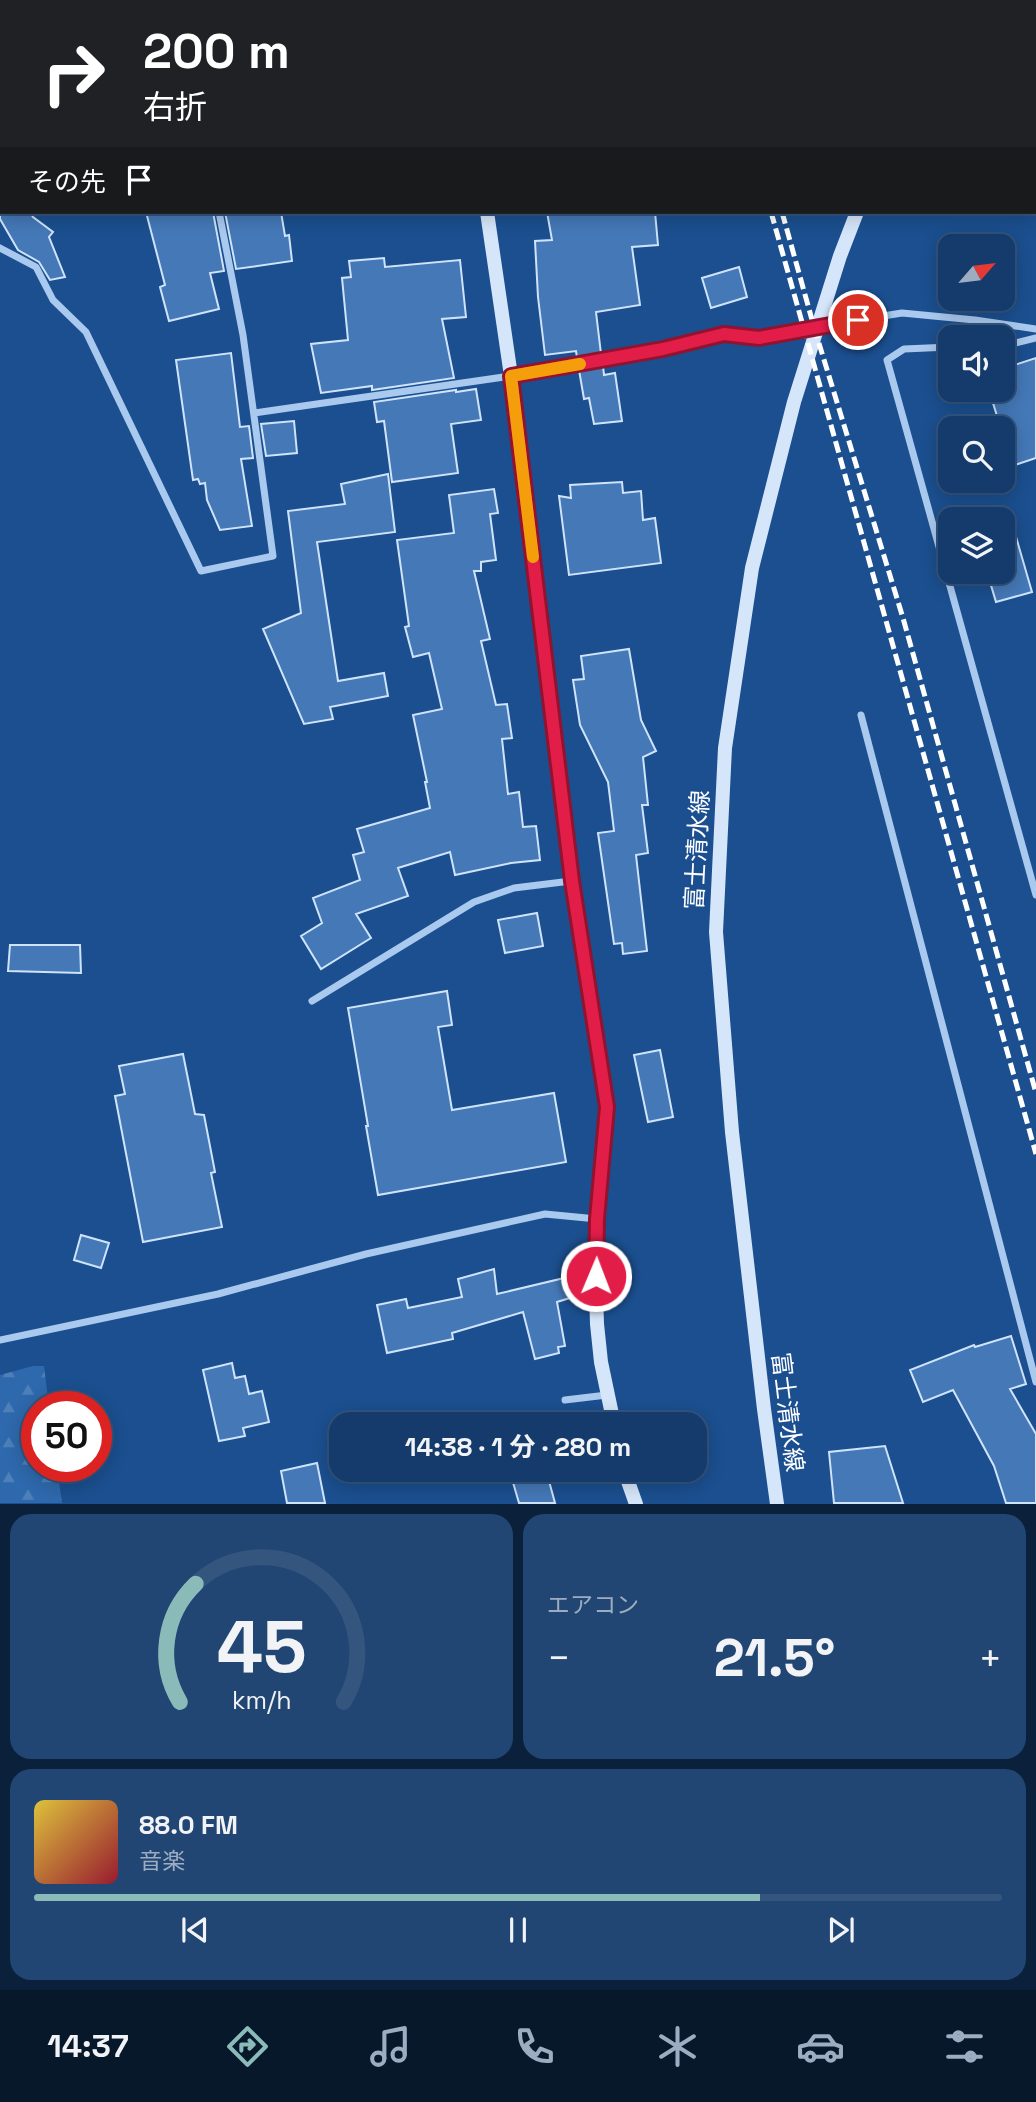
<!DOCTYPE html>
<html lang="ja">
<head>
<meta charset="utf-8">
<style>
	:root { --surface:#143b6b; --page:#214673; --text:#f1f3f6; --muted:#9dadc1; --line:#33557e; --accent:#8bbbb9 }
	body { margin:0; font-family:"Space Grotesk","Noto Sans JP",sans-serif; background:var(--page); color:var(--text); height:100vh; display:flex; flex-direction:column; font-size:26px; white-space:nowrap }
	* { box-sizing:border-box; margin:0 }
	p { font-size:23px; color:var(--muted) }
	.icon { flex:none; width:38px; height:38px; fill:none; stroke:currentColor; stroke-width:2; stroke-linecap:round; stroke-linejoin:round }
	.map { position:relative; height:1504px; overflow:hidden }
	.panel { display:flex; flex-direction:column; gap:10px; padding:10px; background:#0b203b; flex:1 }
	.panel>* { flex:none }
	.top-card { position:absolute; left:0px; top:0px; width:1036px; height:214px; box-shadow:0 4px 18px #0003,0 0 0 2px var(--line); background:#202124; color:#fff; overflow:hidden }
	.needle { width:46px; rotate:62deg }
	.buttons { position:absolute; left:938px; top:234px; display:grid; gap:14px }
	.buttons a { display:grid; place-items:center; width:77px; height:77px; border-radius:14px; background:var(--surface); box-shadow:0 4px 18px #0003,0 0 0 2px var(--line); font-size:35px }
	.speed { position:absolute; left:21px; top:1391px; display:flex; gap:14px; font-size:35px; font-weight:700; text-align:center }
	.speed>* { display:grid; place-content:center; width:91px; height:91px; border-radius:50%; background:var(--surface); box-shadow:0 4px 18px #0003,0 0 0 2px var(--line); line-height:1 }
	.speed .limit { border:10px solid #d22; background:#fff; color:#111 }
	.pin { position:absolute; display:grid; place-items:center; width:60px; height:60px; color:#fff; margin:-30px; border:4px solid #fff; border-radius:50%; box-shadow:0 2px 7px #0007 }
	.me { position:absolute; width:77px; margin:-38px; rotate:1deg; stroke-linejoin:round; filter:drop-shadow(0 0 5px #0008) }
	.turn { display:flex; align-items:center; gap:24px; height:147px; padding:0 28px; font-size:32px }
	.turn .icon { width:91px; height:91px; stroke-width:2.5 }
	.turn b { display:block; font-size:49px; line-height:60px }
	.then { display:flex; align-items:center; height:66px; padding:0 28px; background:#0003; gap:14px; font-size:26px }
	.big { font-size:52px; font-weight:700; line-height:1.1 }
	.panel .card { flex:1; display:flex; flex-direction:column; justify-content:center; gap:10px; min-width:0; padding:0 24px; border-radius:21px; background:var(--page) }
	.panel .dial { align-items:center; gap:0 }
	.dial svg { height:182px; overflow:visible; fill:none; stroke:var(--line); stroke-width:7; stroke-linecap:round; text-anchor:middle }
	.dial text { fill:var(--text); stroke:none }
	.song { display:flex; align-items:center; gap:21px }
	.cover { width:84px; height:84px; border-radius:10px; background:linear-gradient(135deg,hsl(50 70% 55%),hsl(350 70% 35%)) }
	.played { height:7px; border-radius:4px; background:linear-gradient(90deg,var(--accent) 75%,var(--line) 75%) }
	.keys { display:flex; justify-content:space-around; direction:ltr }
	.heat { display:flex; justify-content:space-between; align-items:center; font-size:38px; direction:ltr }
	.panel .tiles { flex:1; display:grid; gap:10px; grid-template-columns:1fr 1fr }
	.card:last-child { grid-column:span 2 }
	.trip { position:absolute; left:329px; top:1412px; width:378px; height:70px; border-radius:21px; background:var(--surface); box-shadow:0 4px 18px #0003,0 0 0 2px var(--line); font-weight:700; line-height:70px; text-align:center }
	.tab-bar { display:flex; height:112px; justify-content:space-around; align-items:center; background:#08182b; color:var(--muted) }
	.tab-bar .icon { width:49px; height:49px }
	.tab-bar .selected { color:var(--accent) }
	.tab-bar b { font-size:32px; color:var(--text) }
	.map>svg:first-child { display:block }
	.forest { fill:url(#forest-firs) }
	.building { fill:#4478b7; stroke:#cfe3fa; stroke-width:2 }
	.lines { fill:none; stroke-linecap:round; stroke-linejoin:round }
	.street { stroke:#a9c9ee; stroke-width:7 }
	.secondary { stroke:#d6e6fa; stroke-width:14 }
	.rail { stroke:#fff; stroke-width:5; stroke-dasharray:12 5; stroke-linecap:butt }
	.route-casing { stroke:#92132f; stroke-width:18 }
	.route { stroke:#e11d48; stroke-width:12 }
	.slow { stroke:#f59e0b; stroke-width:12 }
	.labels { text-anchor:middle; dominant-baseline:central; stroke-width:5; stroke-linejoin:round; paint-order:stroke }
	.street-label { font-size:24px; fill:#fff; stroke:#1b4f8f }
</style>
</head>
<body>
<div class="map">
<svg width="1036" height="1504" viewBox="0 0 1036 1504">
	<defs>
		<pattern id="forest-firs" width="22" height="20" patternUnits="userSpaceOnUse" patternTransform="scale(1.75)"><rect width="22" height="20" fill="#2e69ad"/><path d="M5 1l3.5 6h-7zM16 11l3.5 6h-7z" fill="#4d80b9"/></pattern>
	</defs>
	<rect width="100%" height="100%" fill="#1b4f8f"/>
	<path class="forest" d="M33,1366H44L49,1407H37V1466L57,1467L62,1503H0V1375Z"/>
	<path class="building" d="M0,212H30L33,217L53,232L49,237L65,277L50,280L39,262L18,250L0,219Z
		M146,212H213L224,271L210,273L219,309L169,321L160,287L165,285Z
		M225,212H281L285,236L289,235L292,261L236,269Z
		M547,212H655L658,245L632,247L640,305L596,312L601,354L577,358L576,351L545,355L538,297L535,241L552,240Z
		M384,258L385,267L460,260L466,317L442,319L454,378L372,390V386L321,393L311,344L348,340L342,278L351,277L349,261Z
		M739,267L747,297L711,308L702,278Z
		M231,353L240,427L249,426L253,458L241,459L252,526L220,530L207,500L205,483L200,484L198,479L193,480L176,360Z
		M1036,358V458L1012,466L1003,435V429H1001L989,390H1012L1005,368Z
		M603,366L604,375L615,373L622,421L594,424L589,398L584,399L579,370Z
		M476,389L481,420L451,424L458,473L392,482L384,421L377,422L374,402L456,390V392Z
		M294,421L297,453L266,456L261,424Z
		M388,474L395,532L317,542L338,681L384,673L388,696L330,707L333,719L304,724L263,629L301,613L288,511L345,504L341,484Z
		M622,482L623,493L641,491L643,520L655,518L661,563L569,575L559,496L571,498L570,485Z
		M494,489L498,513L490,514L496,560L481,562V571H474L490,639L481,641L496,705L507,704L512,738L502,739L508,794L519,792L523,827L536,826L540,860L511,863L455,875L450,852L398,868L408,896L356,914L371,938L321,969L301,936L322,923L313,898L360,880L353,855L364,852L357,829L430,808L425,782H427L413,715L442,709L429,653L413,657L405,627L409,626L397,540L454,533L449,495Z
		M1010,516L1032,592L996,602L987,572H1003V517Z
		M629,649L641,720L656,751L643,757L648,805H642L648,853L636,855L647,951L623,954L622,943L614,944L598,833L614,831L608,782L580,725L573,680L584,679L581,656Z
		M537,913L543,946L505,953L498,920Z
		M10,945H80L81,973L8,971Z
		M447,991L452,1025L438,1027L452,1110L554,1093L566,1162L378,1195L366,1126H368L348,1008Z
		M660,1050L673,1117L648,1122L634,1055Z
		M183,1054L195,1114L204,1115L215,1172L211,1173L222,1227L143,1242L115,1096L125,1094L119,1066Z
		M81,1235L109,1243L101,1268L74,1260Z
		M494,1269L497,1294L581,1274L586,1293L557,1302L565,1346L558,1347L559,1353L535,1359L523,1312L452,1333L453,1339L387,1353L377,1305L406,1299L408,1308L462,1297L458,1279Z
		M1011,1336L1026,1384L1010,1389L1036,1434V1503H1006L994,1466L953,1390L923,1402L910,1370L974,1345L975,1347Z
		M232,1363L235,1378L245,1376L249,1394L262,1391L269,1422L243,1428L245,1436L219,1441L203,1370Z
		M885,1446L903,1503H834L829,1452Z
		M317,1463L325,1503H287L281,1471Z
		M546,1470L555,1503H519L512,1479Z"/>
	<g class="lines">
		<path class="street" d="M140,0L141,2
			M0,248L36,267L53,300L86,332L201,571L273,556L243,335L219,212
			M1003,346L1036,338
			M950,347L904,349L887,360L1036,895
			M254,413L511,376L662,349L724,334L759,338L814,327L902,313L975,320L1036,329
			M861,715L1036,1382
			M312,1001L474,902L514,888L571,881
			M0,1340L218,1294L366,1254L545,1214L597,1219
			M565,1400L607,1395"/>
		<path class="secondary" d="M452,0V2
			M936,2L937,0
			M1031,2V0
			M1034,119L1036,130
			M487,212L511,376L572,881L607,1107L595,1257L597,1324L601,1362L614,1424
			M624,1470L636,1504
			M777,1504L764,1409L732,1132L716,932L725,748L752,568L794,402L840,256L857,212"/>
		<path class="rail" d="M712,0V2
			M724,0V2
			M771,212L1036,1154
			M782,212L814,327L903,618L1036,1093"/>
	</g>
	<g class="lines">
		<defs>
			<path id="route" d="M596,1276L597,1219L607,1107L572,881L511,376L663,349L724,334L759,338L858,320"/>
		</defs>
		<use href="#route" class="route-casing"/>
		<use href="#route" class="route"/>
		<path class="slow" d="M533,557L511,376L580,364"/>
	</g>
	<g class="labels">
		<g class="street-label">
			<text transform="translate(697 850) rotate(-87)">富士清水線</text>
			<text transform="translate(788 1412) rotate(83)">富士清水線</text>
		</g>
	</g>
</svg>
<div class="buttons">
<a><svg class="needle" viewBox="-14 -14 28 28"><path d="M0-13l5 13h-10z" fill="#e53935"/><path d="M0 13l5-13h-10z" fill="#9dadc1"/></svg></a>
<a><svg class="icon" aria-label="sound" viewBox="0 0 24 24"><path d="M4 9h4l5-4v14l-5-4H4zM17 9q2 3 0 6"/></svg></a>
<a><svg class="icon" aria-label="search" viewBox="0 0 24 24"><circle cx="10" cy="10" r="6"/><path d="M15 15l6 6"/></svg></a>
<a><svg class="icon" aria-label="layers" viewBox="0 0 24 24"><path d="M12 4l9 5-9 5-9-5zM3 14l9 5 9-5"/></svg></a>
</div>
<div class="speed"><div class="limit">50</div></div>
<div class="pin" style="left:858px;top:320px;background:#d93025"><svg class="icon" aria-label="arrive" viewBox="0 0 24 24"><path d="M6 21V4h12l-3 4 3 4H6"/></svg></div>
<svg class="me" style="left:596px;top:1276px" viewBox="-20 -20 40 40"><circle r="17" fill="#e11d48" stroke="#fff" stroke-width="3"/><path d="M0-11L8 9 0 5-8 9z" fill="#fff"/></svg>
<div class="trip">14:38 · 1 分 · 280 m</div>
<div class="top-card">
<div class="turn"><svg class="icon" aria-label="right" viewBox="0 0 24 24"><path d="M7 20v-9h11M14 6l5 5-5 5"/></svg><div><b>200 m</b>右折</div></div>
<div class="then">その先<svg class="icon" aria-label="arrive" viewBox="0 0 24 24"><path d="M6 21V4h12l-3 4 3 4H6"/></svg></div>
</div>
</div>
<section class="panel">
<div class="tiles">
<div class="card dial"><svg viewBox="0 0 100 80">
<path d="M14 69A42 42 0 1 1 86 69"/>
<path d="M14 69A42 42 0 0 1 21 17" stroke="#8bbbb9"/>
<text x="50" y="56" font-size="32" font-weight="700">45</text>
<text x="50" y="72" font-size="11">km/h</text>
</svg></div>
<div class="card"><p>エアコン</p>
<div class="heat"><a>−</a><b class="big">21.5°</b><a>+</a></div>
</div>
<div class="card">
<div class="song"><i class="cover"></i><div><b>88.0 FM</b><p>音楽</p></div></div>
<div class="played"></div>
<div class="keys"><svg class="icon" aria-label="previous" viewBox="0 0 24 24"><path d="M18 5L8 12l10 7zM5 5v14"/></svg><svg class="icon" aria-label="pause" viewBox="0 0 24 24"><path d="M8 5v14M16 5v14"/></svg><svg class="icon" aria-label="next" viewBox="0 0 24 24"><path d="M6 5l10 7-10 7zM19 5v14"/></svg></div>
</div>
</div>
</section>
<nav class="tab-bar">
<b>14:37</b>
<svg class="icon selected" aria-label="directions" viewBox="0 0 24 24"><path d="M12 3l9 9-9 9-9-9zM9 14v-3h6M13 9l2 2-2 2"/></svg>
<svg class="icon" aria-label="music" viewBox="0 0 24 24"><path d="M9 18V5l10-2v13"/><circle cx="6" cy="18" r="3"/><circle cx="16" cy="16" r="3"/></svg>
<svg class="icon" aria-label="phone" viewBox="0 0 24 24"><path d="M5 4h4l2 5-3 2q2 4 5 5l2-3 5 2v4C11 20 4 13 5 4z"/></svg>
<svg class="icon" aria-label="climate" viewBox="0 0 24 24"><path d="M12 3v18M4 7l16 10M4 17L20 7"/></svg>
<svg class="icon" aria-label="car" viewBox="0 0 24 24"><path d="M5 17H2v-5l4-1 3-4h7l3 4 3 1v5h-3M9 17h6M6 11h13"/><circle cx="7" cy="17" r="2"/><circle cx="17" cy="17" r="2"/></svg>
<svg class="icon" aria-label="filters" viewBox="0 0 24 24"><path d="M4 7h16M4 17h16"/><circle cx="9" cy="7" r="2"/><circle cx="15" cy="17" r="2"/></svg>
</nav>
</body>
</html>
